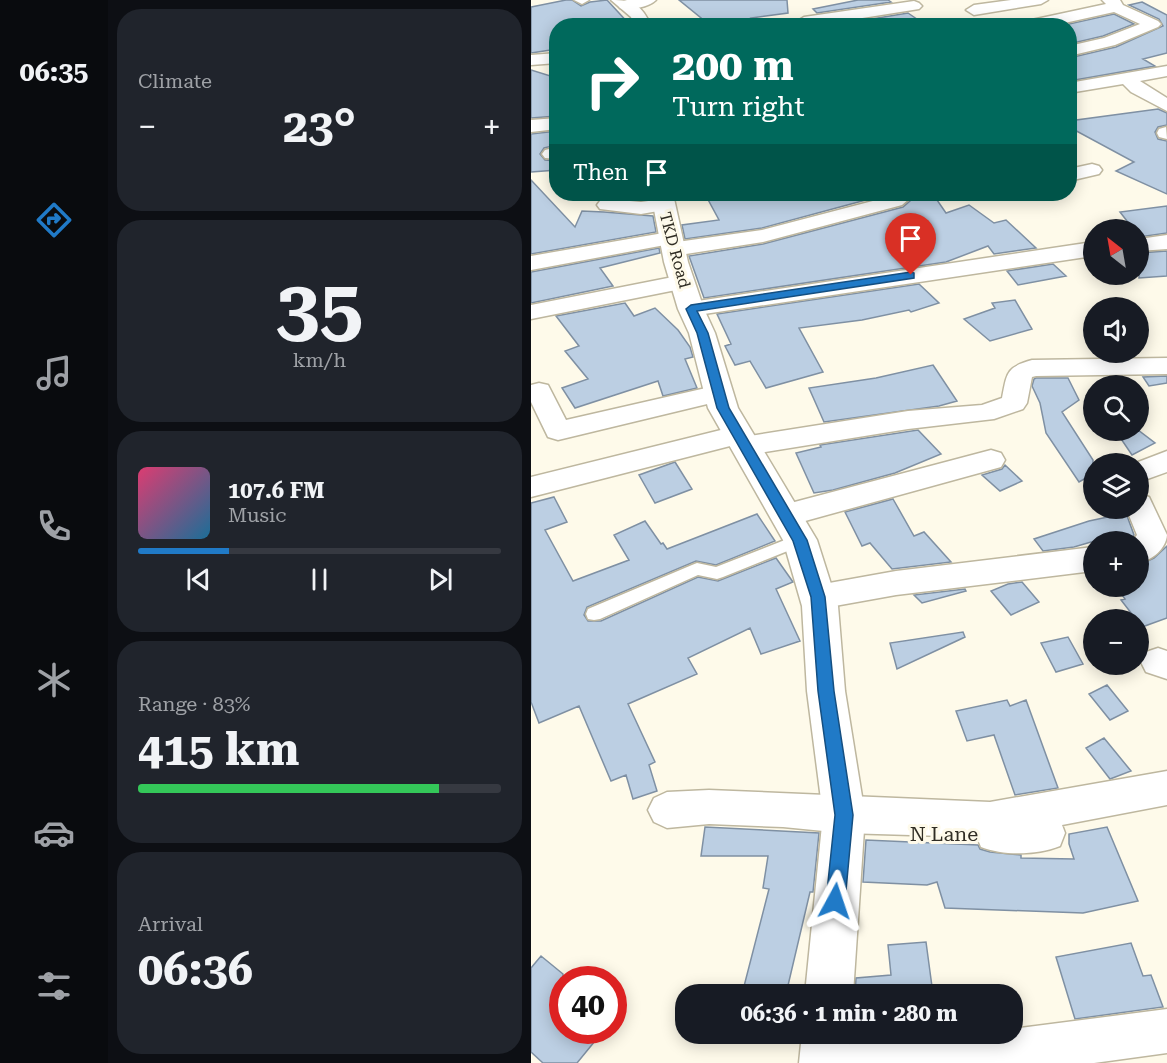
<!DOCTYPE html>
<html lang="en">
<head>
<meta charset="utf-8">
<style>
	:root { --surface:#171b24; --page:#20242c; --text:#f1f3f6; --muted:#9ea1a6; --line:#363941; --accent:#207ac7 }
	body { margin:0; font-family:"Roboto Serif",serif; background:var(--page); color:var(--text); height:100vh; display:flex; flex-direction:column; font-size:22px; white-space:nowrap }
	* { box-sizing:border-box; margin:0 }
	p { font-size:20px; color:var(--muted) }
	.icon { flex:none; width:33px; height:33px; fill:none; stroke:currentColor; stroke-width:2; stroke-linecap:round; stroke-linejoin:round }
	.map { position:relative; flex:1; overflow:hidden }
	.sheet { display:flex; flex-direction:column; gap:9px; padding:9px; background:#0d0f14; width:423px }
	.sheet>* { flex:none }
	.banner { position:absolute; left:18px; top:18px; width:528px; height:183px; border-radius:24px; box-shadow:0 3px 15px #0003; background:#00695c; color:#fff; overflow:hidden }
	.needle { width:39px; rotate:329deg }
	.controls { position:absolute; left:552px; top:219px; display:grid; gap:12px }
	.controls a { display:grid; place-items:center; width:66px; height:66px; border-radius:50%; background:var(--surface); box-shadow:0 3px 15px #0003; font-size:30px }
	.speed { position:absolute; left:18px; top:966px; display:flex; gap:12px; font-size:30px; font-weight:700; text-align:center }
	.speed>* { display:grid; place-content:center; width:78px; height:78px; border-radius:50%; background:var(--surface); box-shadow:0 3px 15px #0003; line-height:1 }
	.speed .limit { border:9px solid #d22; background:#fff; color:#111 }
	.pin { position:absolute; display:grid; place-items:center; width:51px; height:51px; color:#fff; margin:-62px -26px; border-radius:50% 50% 50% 0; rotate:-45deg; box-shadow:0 0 6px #0007 }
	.pin .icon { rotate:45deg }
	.me { position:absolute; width:66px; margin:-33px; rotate:5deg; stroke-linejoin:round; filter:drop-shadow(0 0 4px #0008) }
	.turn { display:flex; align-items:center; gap:21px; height:126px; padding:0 24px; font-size:27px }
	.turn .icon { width:78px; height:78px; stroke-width:2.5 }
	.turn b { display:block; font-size:42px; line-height:51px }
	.then { display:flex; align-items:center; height:57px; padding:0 24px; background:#0003; gap:12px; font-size:22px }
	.big { font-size:45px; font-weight:700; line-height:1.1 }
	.sheet .tile { flex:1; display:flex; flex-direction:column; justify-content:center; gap:9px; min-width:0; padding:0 21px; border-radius:24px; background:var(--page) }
	.sheet .dial { align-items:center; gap:0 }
	.dial b { font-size:78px; line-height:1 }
	.song { display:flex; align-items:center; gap:18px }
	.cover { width:72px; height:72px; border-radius:9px; background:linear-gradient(135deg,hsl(340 70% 55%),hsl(200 70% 35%)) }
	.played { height:6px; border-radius:3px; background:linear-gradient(90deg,var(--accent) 25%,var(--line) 25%) }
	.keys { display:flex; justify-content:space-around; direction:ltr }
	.heat { display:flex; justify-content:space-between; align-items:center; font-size:33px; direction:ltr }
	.charge { height:9px; border-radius:4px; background:linear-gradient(90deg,#34c759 83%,var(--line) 0) }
	.trip { position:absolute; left:144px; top:984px; width:348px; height:60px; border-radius:24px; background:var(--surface); box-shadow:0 3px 15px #0003; font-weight:700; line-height:60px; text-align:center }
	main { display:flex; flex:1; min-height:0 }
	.tabs { display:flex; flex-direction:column; width:108px; justify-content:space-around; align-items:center; background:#090b0e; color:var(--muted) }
	.tabs .icon { width:42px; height:42px }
	.tabs .selected { color:var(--accent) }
	.tabs b { font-size:27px; color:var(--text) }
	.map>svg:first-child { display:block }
	.building { fill:#bccfe3; stroke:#7f90a3; stroke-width:1.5 }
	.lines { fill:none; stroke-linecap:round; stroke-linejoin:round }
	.lane-casing { stroke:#beb79f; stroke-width:3 }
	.street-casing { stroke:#beb79f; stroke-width:3 }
	.secondary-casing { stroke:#beb79f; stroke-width:3 }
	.lane { fill:#fff; fill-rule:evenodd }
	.street { fill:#fff; fill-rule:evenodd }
	.secondary { fill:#fff; fill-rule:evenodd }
	.route { fill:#207ac7; stroke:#154f81; stroke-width:1.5 }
	.labels { text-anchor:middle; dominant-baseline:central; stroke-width:6; stroke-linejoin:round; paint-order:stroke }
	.street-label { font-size:16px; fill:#302d24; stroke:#fefaea }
	.near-street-label { font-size:20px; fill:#302d24; stroke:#fefaea }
</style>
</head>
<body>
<main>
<nav class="tabs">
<b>06:35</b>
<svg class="icon selected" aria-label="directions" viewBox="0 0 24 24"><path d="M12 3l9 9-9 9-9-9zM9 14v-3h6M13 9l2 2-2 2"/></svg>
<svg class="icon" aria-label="music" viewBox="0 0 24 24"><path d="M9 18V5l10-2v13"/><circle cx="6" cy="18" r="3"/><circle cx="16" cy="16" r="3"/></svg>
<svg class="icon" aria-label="phone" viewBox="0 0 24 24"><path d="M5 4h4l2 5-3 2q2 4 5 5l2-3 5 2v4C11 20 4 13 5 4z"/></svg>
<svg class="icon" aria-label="climate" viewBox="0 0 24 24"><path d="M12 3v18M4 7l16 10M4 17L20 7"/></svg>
<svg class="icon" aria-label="car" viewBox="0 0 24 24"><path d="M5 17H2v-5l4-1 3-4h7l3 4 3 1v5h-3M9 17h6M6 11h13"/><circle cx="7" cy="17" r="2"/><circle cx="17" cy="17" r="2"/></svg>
<svg class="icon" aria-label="filters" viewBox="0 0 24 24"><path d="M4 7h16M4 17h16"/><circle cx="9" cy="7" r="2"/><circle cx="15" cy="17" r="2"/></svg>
</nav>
<section class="sheet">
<div class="tile"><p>Climate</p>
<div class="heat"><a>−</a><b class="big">23°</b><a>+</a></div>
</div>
<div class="tile dial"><b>35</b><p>km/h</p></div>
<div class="tile">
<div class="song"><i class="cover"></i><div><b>107.6 FM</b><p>Music</p></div></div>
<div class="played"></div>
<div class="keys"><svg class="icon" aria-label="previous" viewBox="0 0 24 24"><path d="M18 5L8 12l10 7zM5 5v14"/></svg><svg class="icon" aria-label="pause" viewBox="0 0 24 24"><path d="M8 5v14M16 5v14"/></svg><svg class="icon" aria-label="next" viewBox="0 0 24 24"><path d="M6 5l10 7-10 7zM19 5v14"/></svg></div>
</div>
<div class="tile"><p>Range · 83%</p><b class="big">415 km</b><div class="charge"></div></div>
<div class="tile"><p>Arrival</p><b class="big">06:36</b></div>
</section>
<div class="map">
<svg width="636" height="1063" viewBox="0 0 636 1063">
	<rect width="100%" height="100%" fill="#fefaea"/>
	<path class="building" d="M35,0H41L50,6L59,2L76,0L100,26H73L68,21L26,26V49L0,53V7Z
		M148,0H256L257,13L220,18L227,26H180Z
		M327,0H357L360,2L286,13L282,9Z
		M611,2L636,15V53L612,59L624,66L538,81V58L585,47L632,26L628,19L598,5Z
		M377,13L396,26H298Z
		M583,14L603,24L572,36L538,44V24Z
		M0,70L26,78V116L0,118Z
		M627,109L636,113V125L627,127L624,132L627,139L636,141V194L585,171L603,162L538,127V121Z
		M26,131V145L13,148L9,154L14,160L26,161V170L0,172V134Z
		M0,180L44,227L51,211L73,212L122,216L125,232L0,254Z
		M174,194H357L231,228L154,239L151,225L188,220Z
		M381,194H388L392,199L404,197L415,213L438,205L463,223L475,220L505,248L463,254L457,246L415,262L173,298L158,256L232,244L372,207L380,200Z
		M636,206V233L608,237V230H603L589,212Z
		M128,248L129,253L69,268L82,286L0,303V272Z
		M636,251V276L608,278V253Z
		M522,264L535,276L487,285L476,271Z
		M388,284L408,303L380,312L378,310L331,320L268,328L292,372L235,388L219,361L204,365L194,346L200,344L186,314Z
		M484,300L501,329L459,341L433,319L464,308L461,303Z
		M94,303L103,316L124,308L147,330L159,347L162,357L154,359L166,388L132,396L127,381L44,408L31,388L57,379L34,351L48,346L25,316Z
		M402,365L426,401L408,406L293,422L278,388L345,378Z
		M636,376V383L618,386L612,377Z
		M537,378L548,400L531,412L562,460V474L548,482L515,433L509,403L501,386L503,379L505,378Z
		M387,430L410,454L364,473L302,490L283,493L265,453L290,447L289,445Z
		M584,430H607L624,443L601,455Z
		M144,462L161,489L124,503L108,475Z
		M474,465L491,481L469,491L451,475L471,469Z
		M23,497L36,522L14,530L42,581L98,560L83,535L114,521L130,544L132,543L136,549L226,514L244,541L185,565L165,561L56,607L53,615L57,621H70L167,577L187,581L245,558L262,582L245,589L269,641L230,654L219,628L157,658L166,674L97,704L124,762L118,765L126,791L102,799L95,775L80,781L48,706L8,723L0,702V503Z
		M362,499L383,536L393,532L420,562L361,569L339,543L331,546L314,512Z
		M595,513L603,535L598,542H560L543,547L512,551L503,539L558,521Z
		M636,546V618L611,627L590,600L594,599L585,586H608V565L623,558Z
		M491,582L508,602L480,615L460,591L477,584Z
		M434,589L435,591L391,603L383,595Z
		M432,632L434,637L366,669L359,643Z
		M537,637L552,664L525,672L510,643Z
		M576,685L597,711L579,720L558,694Z
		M476,700L479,706L495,700L527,788L484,795L463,735L436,741L425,711Z
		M573,738L600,771L579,779L555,748Z
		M174,827L288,833L282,892H279L255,994H211L238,889L232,888L237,856H170Z
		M576,827L607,901L552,913L414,908L406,882L396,885L332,882L335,840L447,845L449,849L459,852L490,855V858L543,859L538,844V834Z
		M395,942L402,994H324L325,978L360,975L357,945Z
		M600,943L612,976L620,975L632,1007L544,1019L525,957Z
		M10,956L32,974V1030H73L46,1063H12L0,1052V968Z"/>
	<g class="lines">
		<defs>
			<path id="lane" d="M269,534L274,536L277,540L274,544L192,577L186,579L167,575L69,619L63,620L57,619L55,614L57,609L161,565L166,563L185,567Z"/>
			<path id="street" d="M43,0H58L51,4Z
				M96,0H125C118,7 99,11 89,8L87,5L89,2Z
				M480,0H517L510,4L443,15L435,10L443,5Z
				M571,0H589L592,5L627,21L630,24L627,27L584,45L538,56V46L573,38L609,24L583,12L520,26H489L496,21L575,4Z
				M383,1L388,3L391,6L388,9L281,26H268L265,22L273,17Z
				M26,53V63L0,65V55Z
				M636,66V76L609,81L636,98V111L600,92L592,84L538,93V83Z
				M26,118V129L0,132V120Z
				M635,127L636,139L628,137L626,133L628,129Z
				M26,147V159L14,158L11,154L14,150Z
				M561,164L568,166L571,170L568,174L538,181V169Z
				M359,194H379V198L371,205L232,242L142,256L134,254L131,249L134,245L0,270V256L138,232L146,233L149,238L146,242L231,230L357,197Z
				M76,199L110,202L132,199L139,201L142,205L139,209L110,214L69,209L66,205L69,201Z
				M636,235V249L608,251V239Z
				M562,242V256L160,316L152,314L148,309L152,304L160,302Z
				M152,275L160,277L163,282L160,287L0,319V305Z
				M636,358V374L505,376L501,377L496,403L492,409L463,419L377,429L216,455L206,453L203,445L0,497V477L206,426L216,429L219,436L377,411L451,405L471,398C476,373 475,367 501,360Z
				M8,383L17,385L35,420L188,385L197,387L201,393L197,399L27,440L17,437L0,402V385Z
				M460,450L470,453L474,460L470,467L256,526L246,523L241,515L246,507L256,504Z
				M636,451V472L608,482V464H602Z
				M608,494L618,497L636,535C635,549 621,560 608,563V542H600L606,535L595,508H608Z
				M562,547V571L365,595L287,609L276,606L271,597L276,588L287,585L365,571Z
				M627,648L636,651V679L615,672L610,662L615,652Z
				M636,771V805L531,825L534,833L529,846C506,855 473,856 450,847L446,837L313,833L252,827L178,824L136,828L123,822L117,810L123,798L136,792L178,790L459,802Z
				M636,1009V1053L563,1063H305L312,1047L328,1040L482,1034V1029Z"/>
			<path id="secondary" d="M80,0C102,0 111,5 120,26H103L100,17Z
				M120,194H142L157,262L173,309L184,333L207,408L286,540L307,606L314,691L334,815L322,994H274L292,815L276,691L271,606L252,540L177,408L158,333L147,309L133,262Z
				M271,1034H319L318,1063H268Z"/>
		</defs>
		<use href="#lane" class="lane-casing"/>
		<use href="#street" class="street-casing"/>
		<use href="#secondary" class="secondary-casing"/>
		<use href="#lane" class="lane"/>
		<use href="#street" class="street"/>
		<use href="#secondary" class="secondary"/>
	</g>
	<path class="route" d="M380,272L383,273V278L166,311L177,333L198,408L276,540L294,597L303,691L322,815L314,901L311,907L304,910L298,907L295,901L304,815L287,691L280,597L262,541L186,408L166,333L155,309L160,305Z"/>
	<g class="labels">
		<g class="street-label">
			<text transform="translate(144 250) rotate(75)">TKD Road</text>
		</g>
		<g class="near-street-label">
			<text x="413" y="834">N Lane</text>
		</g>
	</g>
</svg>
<div class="controls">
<a><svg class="needle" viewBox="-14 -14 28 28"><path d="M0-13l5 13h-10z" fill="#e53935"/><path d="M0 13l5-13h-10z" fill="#9ea1a6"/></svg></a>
<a><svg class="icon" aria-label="sound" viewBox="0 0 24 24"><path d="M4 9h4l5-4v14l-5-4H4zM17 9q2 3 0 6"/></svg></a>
<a><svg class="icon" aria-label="search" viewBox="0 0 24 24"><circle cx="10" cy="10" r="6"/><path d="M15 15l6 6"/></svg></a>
<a><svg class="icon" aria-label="layers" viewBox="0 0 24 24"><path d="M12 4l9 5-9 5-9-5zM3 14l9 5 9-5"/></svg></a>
<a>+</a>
<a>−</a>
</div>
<div class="speed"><div class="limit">40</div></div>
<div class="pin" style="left:380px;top:275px;background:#d93025"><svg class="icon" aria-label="arrive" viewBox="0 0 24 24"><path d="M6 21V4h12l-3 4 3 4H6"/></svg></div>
<svg class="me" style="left:304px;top:901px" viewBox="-20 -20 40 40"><path d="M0-17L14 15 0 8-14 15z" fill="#207ac7" stroke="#fff" stroke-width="4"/></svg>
<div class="trip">06:36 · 1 min · 280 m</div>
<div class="banner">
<div class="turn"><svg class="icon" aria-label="right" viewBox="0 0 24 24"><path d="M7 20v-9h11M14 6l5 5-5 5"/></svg><div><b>200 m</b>Turn right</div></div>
<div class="then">Then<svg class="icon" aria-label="arrive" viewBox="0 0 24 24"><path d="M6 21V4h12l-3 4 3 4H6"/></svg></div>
</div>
</div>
</main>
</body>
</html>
